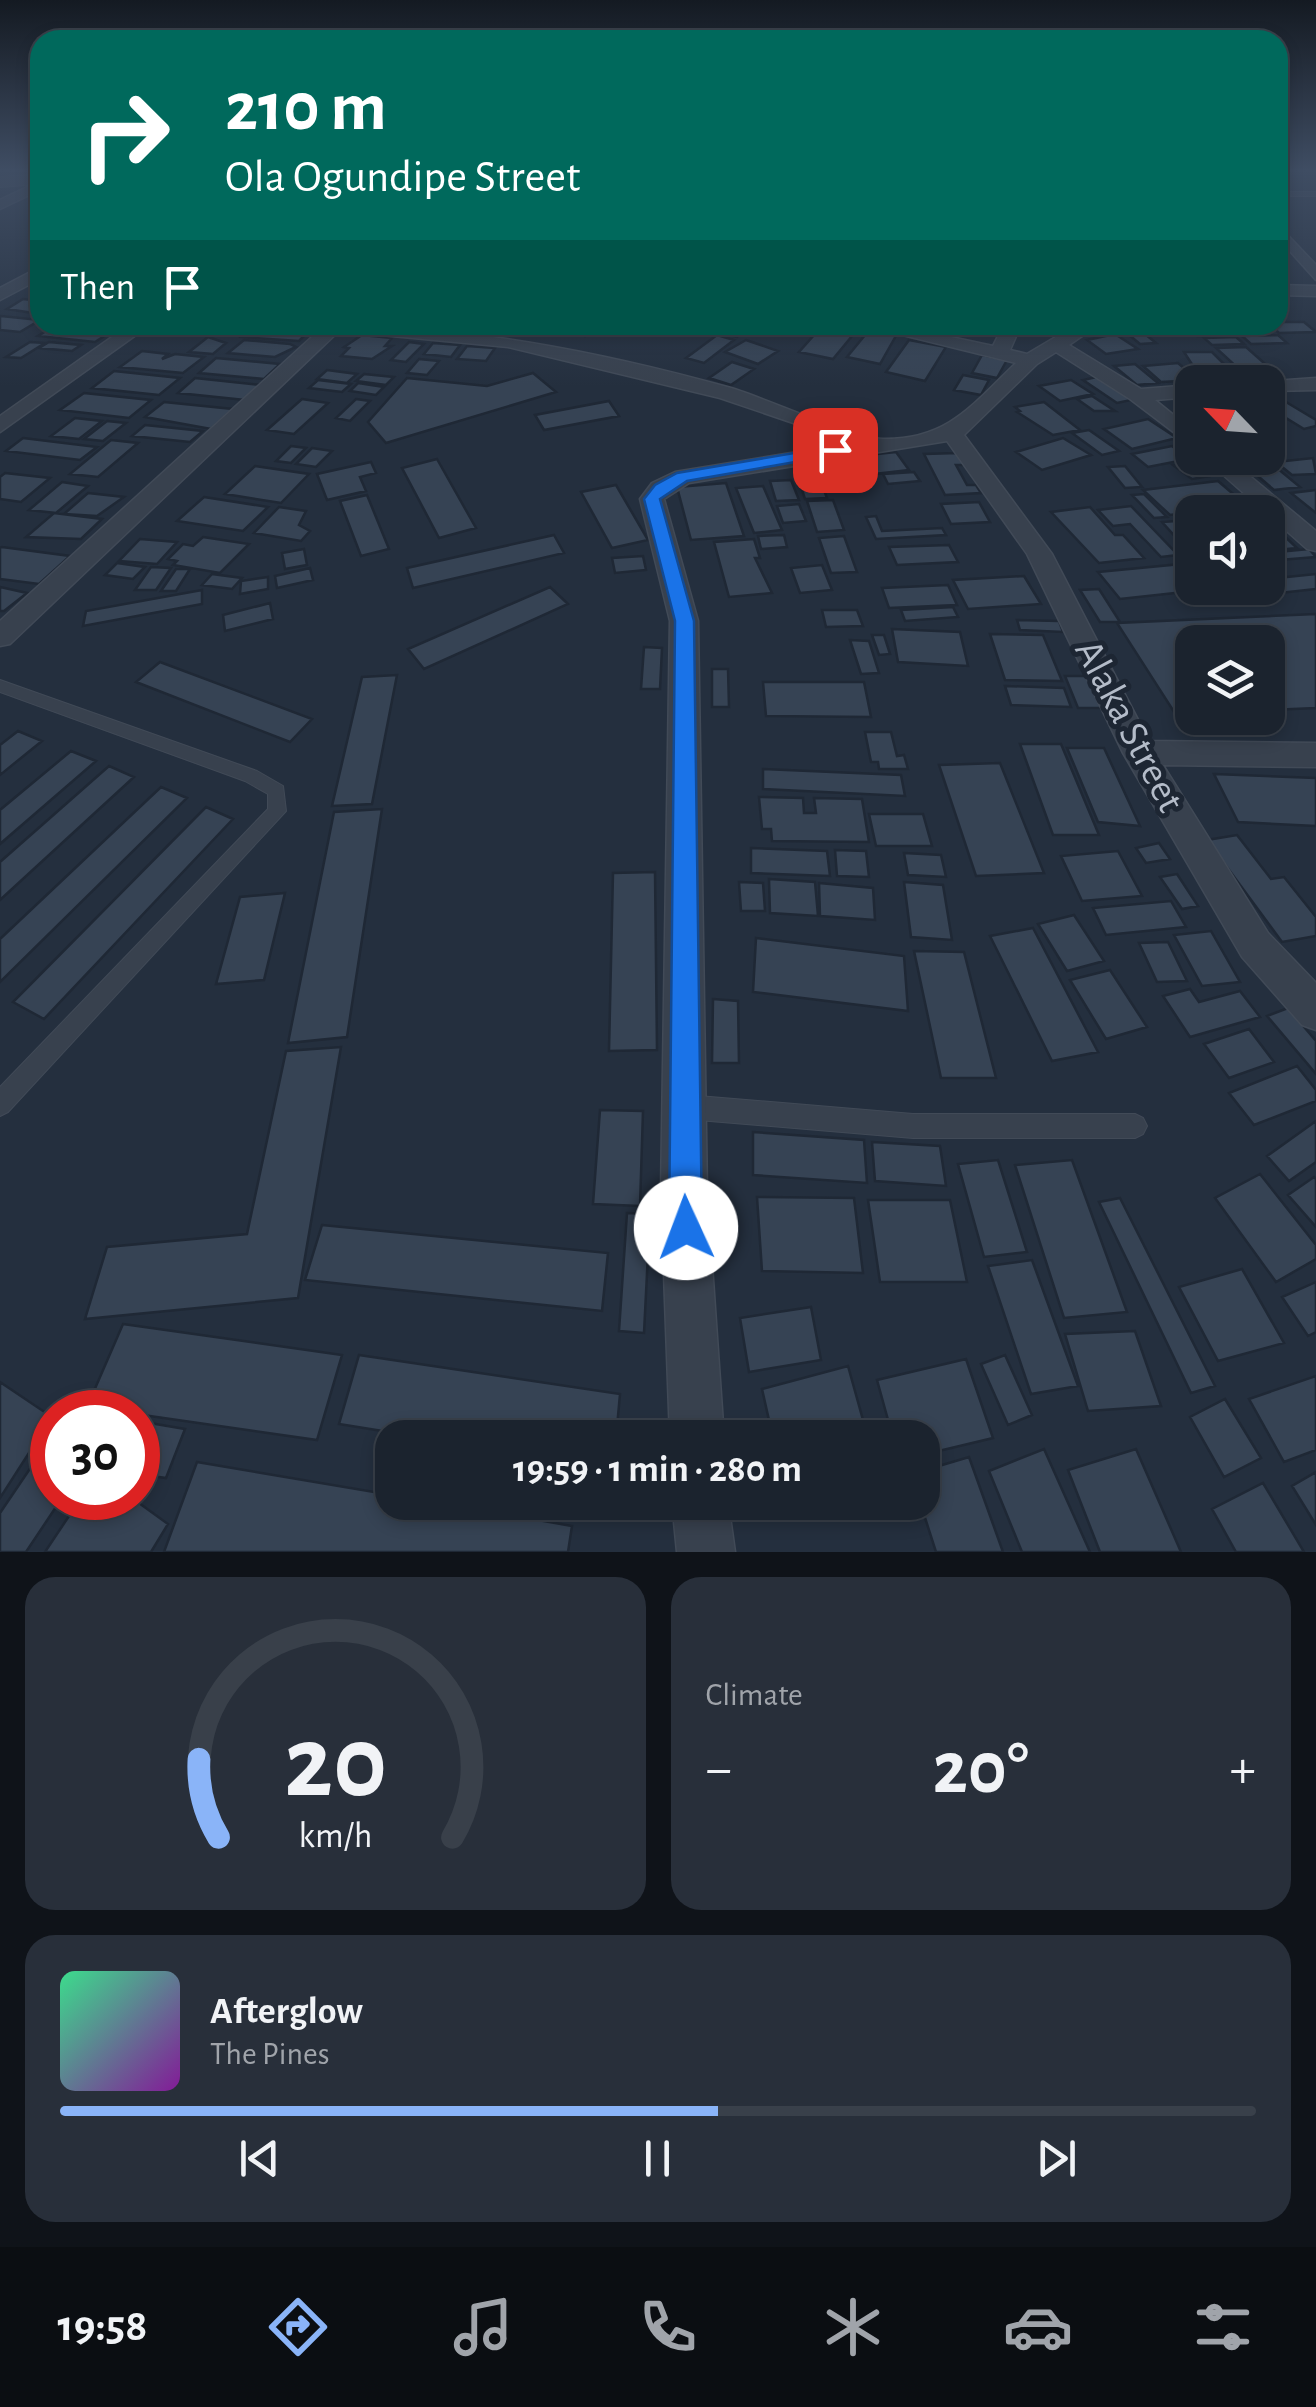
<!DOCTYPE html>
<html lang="en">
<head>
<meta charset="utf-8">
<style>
	:root { --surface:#1b232e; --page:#282f3a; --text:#f1f3f6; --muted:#a0a4aa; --line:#39404a; --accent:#8ab4f8 }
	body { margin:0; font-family:"Alegreya Sans",sans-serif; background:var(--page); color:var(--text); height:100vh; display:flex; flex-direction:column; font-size:38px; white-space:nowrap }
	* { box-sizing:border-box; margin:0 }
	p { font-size:32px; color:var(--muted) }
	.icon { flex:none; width:55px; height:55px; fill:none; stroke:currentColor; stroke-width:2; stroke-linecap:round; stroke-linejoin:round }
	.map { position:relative; height:1552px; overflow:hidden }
	.sheet { display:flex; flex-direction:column; gap:25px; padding:25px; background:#0f1319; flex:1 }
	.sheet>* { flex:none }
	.guide { position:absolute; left:30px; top:30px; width:1258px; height:305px; border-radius:30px; box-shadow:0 5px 15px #0003,0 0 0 2px var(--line); background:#00695c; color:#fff; overflow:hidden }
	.needle { width:65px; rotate:295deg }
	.fabs { position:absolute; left:1175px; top:365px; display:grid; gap:20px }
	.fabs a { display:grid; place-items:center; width:110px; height:110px; border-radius:20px; background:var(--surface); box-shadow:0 5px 15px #0003,0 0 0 2px var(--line); font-size:50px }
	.speed { position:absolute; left:30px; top:1390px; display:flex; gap:20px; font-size:50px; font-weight:700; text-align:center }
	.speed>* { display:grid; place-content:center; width:130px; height:130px; border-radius:50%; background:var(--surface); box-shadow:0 5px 15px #0003,0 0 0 2px var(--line); line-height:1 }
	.speed .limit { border:15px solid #d22; background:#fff; color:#111 }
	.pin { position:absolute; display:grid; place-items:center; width:85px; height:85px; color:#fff; margin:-42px; border-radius:20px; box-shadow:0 5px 15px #0006 }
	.me { position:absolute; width:110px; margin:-55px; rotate:358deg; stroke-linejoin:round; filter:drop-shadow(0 0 8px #0008) }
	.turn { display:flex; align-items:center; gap:35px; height:210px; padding:0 30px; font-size:45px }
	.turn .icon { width:130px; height:130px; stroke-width:2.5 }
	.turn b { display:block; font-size:70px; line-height:85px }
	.then { display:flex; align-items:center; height:95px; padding:0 30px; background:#0003; gap:20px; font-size:38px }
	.big { font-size:75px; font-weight:700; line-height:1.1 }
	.sheet .tile { flex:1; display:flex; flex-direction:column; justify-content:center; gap:15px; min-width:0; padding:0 35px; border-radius:30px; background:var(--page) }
	.sheet .dial { align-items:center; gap:0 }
	.dial svg { height:260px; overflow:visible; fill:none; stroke:var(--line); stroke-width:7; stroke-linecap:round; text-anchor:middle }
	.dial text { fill:var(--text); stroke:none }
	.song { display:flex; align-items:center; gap:30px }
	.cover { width:120px; height:120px; border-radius:15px; background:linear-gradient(135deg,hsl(150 70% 55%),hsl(290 70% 35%)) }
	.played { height:10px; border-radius:5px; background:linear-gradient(90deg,var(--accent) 55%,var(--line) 55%) }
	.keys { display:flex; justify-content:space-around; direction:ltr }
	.heat { display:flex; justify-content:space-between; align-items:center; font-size:55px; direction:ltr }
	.sheet .tiles { flex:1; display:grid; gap:25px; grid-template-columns:1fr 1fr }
	.tile:last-child { grid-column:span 2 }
	.trip { position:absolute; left:375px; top:1420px; width:565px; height:100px; border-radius:30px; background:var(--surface); box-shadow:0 5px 15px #0003,0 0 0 2px var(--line); font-weight:700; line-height:100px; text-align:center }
	.tabs { display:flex; height:160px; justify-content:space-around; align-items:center; background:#0b0e12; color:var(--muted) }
	.tabs .icon { width:70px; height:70px }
	.tabs .active { color:var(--accent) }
	.tabs b { font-size:45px; color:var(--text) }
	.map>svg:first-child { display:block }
	.building { fill:#364354; stroke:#1f2835; stroke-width:2.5 }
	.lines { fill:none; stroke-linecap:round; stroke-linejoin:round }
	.service-casing { stroke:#414a57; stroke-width:2 }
	.minor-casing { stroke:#414a57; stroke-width:3 }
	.tertiary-casing { stroke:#414a57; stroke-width:2 }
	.service { fill:#38414e; fill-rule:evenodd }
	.minor { fill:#38414e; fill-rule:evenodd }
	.tertiary { fill:#38414e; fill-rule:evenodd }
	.route { fill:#1a73e8; stroke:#114b97; stroke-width:2.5 }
	.labels { text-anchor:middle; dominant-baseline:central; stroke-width:10; stroke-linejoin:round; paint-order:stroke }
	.street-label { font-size:40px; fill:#b4bcc9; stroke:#1d2633 }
</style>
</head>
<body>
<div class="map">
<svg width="1316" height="1552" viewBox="0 0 1316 1552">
	<rect width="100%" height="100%" fill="#242f3e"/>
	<path class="building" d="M23,299L40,301V314L7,309Z
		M0,317L1,316L40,320L20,332L0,330Z
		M1278,322H1304L1316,332L1279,333L1270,325Z
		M56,325H85L80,329H84L90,325L117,328L95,342L38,336Z
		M175,325H235L221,335L168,330Z
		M254,325H261L312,328L299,341L241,337Z
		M556,325H596L585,336L551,330Z
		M714,325H734L747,328L737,337L708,330Z
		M823,325H847L857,330L833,359L799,352Z
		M1117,325H1134L1156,343L1140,344Z
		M1146,325H1180L1189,333L1156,334Z
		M1184,325H1223L1235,335L1197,336Z
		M870,329L897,334L880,364L847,357Z
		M1115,334L1138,349L1106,354L1087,340Z
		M362,335L392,338L385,346H392L372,359L341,356L349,348L344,347Z
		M717,335L734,340L704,363L686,358Z
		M1278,335L1287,343L1251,344L1242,336Z
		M208,337L226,343L213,354L189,352Z
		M1236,337L1244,344L1212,345L1204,338Z
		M244,340L290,344L296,347L275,357L228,353Z
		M746,340L778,351L758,364L725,352Z
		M909,340L946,347L925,381L886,372Z
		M30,342L45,343L21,358L6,357Z
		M49,342L81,345L72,351L39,348Z
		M409,342L424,344L406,362L391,360Z
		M433,343L460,345L451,357L424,354Z
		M467,346L495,348L486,361L457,359Z
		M1246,347L1272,370L1241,371L1216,348Z
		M142,351L168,354L162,359L175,354L204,357L183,373L120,367Z
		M1184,352H1212L1232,372H1197Z
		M982,355L1007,360L997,378L972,373Z
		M216,358L280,364L264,379L199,373Z
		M419,359L439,361L427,375L407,373Z
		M732,362L754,369L731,385L709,378Z
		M1178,363L1198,380L1161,382L1143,366Z
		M1135,364L1158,383L1137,385L1114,366Z
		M327,370L357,374L347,383L317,379Z
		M114,371L180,378L159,395L92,388Z
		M533,373L556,392L386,443L368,422L407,378L487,386Z
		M364,374L394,377L386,385L356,381Z
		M963,375L989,380L981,395L954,390Z
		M1101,376L1136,399L1117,403L1083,380Z
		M195,378L261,385L245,400L178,393Z
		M318,380L351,384L342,392L309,388Z
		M1071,380L1093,394L1060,401L1039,386Z
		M358,383L384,387L376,395L350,391Z
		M84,393L151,400L129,418L60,410Z
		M1092,396L1115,411H1094L1077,399Z
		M1276,396L1316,420V426L1304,429L1268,407V397Z
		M302,399L328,403L294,434L267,430Z
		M356,399L370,401L350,421L336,418Z
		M609,401L619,416L544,430L535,415Z
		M164,402L233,409L211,429L145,417Z
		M1044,402L1080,430L1053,435L1017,412L1020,411L1015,407Z
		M75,418L102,421L79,439L51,436Z
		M1148,419L1177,438L1132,449L1104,429Z
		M107,421L126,423L103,441L84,439Z
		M145,425L203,431L190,442L132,436Z
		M1089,430L1119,451L1102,455L1072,433Z
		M23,438L97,447L80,460L6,451Z
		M1063,438L1091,455L1042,470L1016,452Z
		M111,440L138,443L98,477L70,474Z
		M291,446L306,448L291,463L276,461Z
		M1172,446L1189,459L1148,467L1132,454Z
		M312,448L332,451L316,467L296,464Z
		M896,452L909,470L840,478L829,459Z
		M958,453L965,465H956L967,485H976L981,493L945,495L924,454Z
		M1313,458L1316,474L1292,475L1276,462Z
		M437,459L476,528L439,538L402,468Z
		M371,462L376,473L360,477L366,491L327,500L317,474Z
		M1191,462L1210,476L1192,479L1173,465Z
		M255,466L309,474L281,503L225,494Z
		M1125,466L1142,487L1125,488L1108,467Z
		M1277,468L1300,487L1274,490L1252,471Z
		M914,472L920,481L888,484L883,474Z
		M5,473L50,478L21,502L0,499V477Z
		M819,477L827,498L805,499L798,478Z
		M791,480L799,500L776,501L770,481Z
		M1218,481L1246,505L1170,515L1143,490Z
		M62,482L88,486L56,513L29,510Z
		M726,483L744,536L691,540L677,487Z
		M616,485L648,540L612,548L581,492Z
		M763,486L782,530L754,533L736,488Z
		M1316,490V513L1291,493Z
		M88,493L124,497L97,516L64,514Z
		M1144,494L1167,517L1154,518L1132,495Z
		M367,495L389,549L361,556L340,501Z
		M204,497L268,507L243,531L177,521Z
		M833,500L844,530L817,532L807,501Z
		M979,502L990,522L951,524L941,504Z
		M799,504L806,521L783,523L777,506Z
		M1131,506L1178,555L1161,557L1130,524L1113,526L1098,510Z
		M279,507L306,511L299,525L310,531L301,541L254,533Z
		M1090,507L1115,535H1123L1144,558L1099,563L1051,512Z
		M54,513L102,519L81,539L26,537Z
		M876,516L882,531L942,528L946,535L876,539L866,517Z
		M1191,520L1192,552L1190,553L1162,522Z
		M1279,531L1297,548L1268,551V532Z
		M554,535L564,553L413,588L407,568Z
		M784,535L787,547L761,549L758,536Z
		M844,536L857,572L831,573L819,538Z
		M203,537L249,544L220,573L173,565L177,561L168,559L183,544L193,546Z
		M140,539L177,542L157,564L119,561Z
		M754,539L760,558H755L772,593L729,597L714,542Z
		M949,545L958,562L897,565L889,547Z
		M0,548L2,547L70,556L39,584L0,579Z
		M304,549L307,565L285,569L282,553Z
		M1309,549L1316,557L1268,561V553Z
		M643,556L646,570L615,573L612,558Z
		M117,563L145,567L133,579L105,575Z
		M1192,563V588H1221L1120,599L1098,572Z
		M822,565L832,590L800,593L791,568Z
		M151,567L171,568L156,590H135Z
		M310,568L313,580L277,588L275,576Z
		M176,569H190L176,591H161Z
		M212,574L242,578L232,589L202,585Z
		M1316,574V589L1244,597L1235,588H1268V579Z
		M1024,576L1041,604L968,609L953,580Z
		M268,577V589L240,594L241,581Z
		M948,585L957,605L889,608L882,588Z
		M0,587L27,593L4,611H0Z
		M550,587L568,604L424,669L408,649Z
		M1099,589L1120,622H1100L1080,590Z
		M202,590V604L83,626L86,611Z
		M270,603L273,619L225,631L223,615Z
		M953,607L958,617L905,621L901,610Z
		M822,610H857L863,626L826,627Z
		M1316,614V708L1268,710V642H1192V714L1176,715L1117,623Z
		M1017,620L1059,621L1063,632L1020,630Z
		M892,629L960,632L968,666L898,662Z
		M990,634L1043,635L1062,681L1005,680Z
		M872,635H884L890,654L879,655Z
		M850,640L869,641L879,673L861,674Z
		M644,647L662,648L660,689H641Z
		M160,662L312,719L290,742L136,682Z
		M712,669H728L729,707H712Z
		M397,675L372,804L332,806L362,677Z
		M1065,676H1089L1103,708H1078Z
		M763,682H864L871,717L766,716Z
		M1005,686L1064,688L1071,707L1011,705Z
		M18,731L42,741L0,775V745Z
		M865,732H891L897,756L904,755L908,769H879L878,762H871Z
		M1020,744H1061L1099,835H1053Z
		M1067,748H1104L1140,826L1098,822Z
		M71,751L96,761L0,844V810Z
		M1000,763L1044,873L976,876L939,765Z
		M109,766L134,777L0,900V862Z
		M763,769L901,775L905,796L763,789Z
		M1214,774L1316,778V826L1238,822Z
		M161,787L187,798L0,982V939Z
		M759,797L803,798L804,813H816L814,798L862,799L869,842L772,841L771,829H762Z
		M206,807L233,819L44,1019L13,1002Z
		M382,809L347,1037L288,1043L334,812Z
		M869,814H923L932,846H876Z
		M1237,835L1271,879L1284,877L1316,917V936L1282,942L1207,840Z
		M1159,843L1170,859L1146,863L1136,848Z
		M751,848L827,851L830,876L751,873Z
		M835,850L866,851L869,877L837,876Z
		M1118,851L1142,896L1082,901L1061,856Z
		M904,853L941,855L946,877L908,875Z
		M655,872L657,1050L609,1051L613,873Z
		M1177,874L1198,906L1182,909L1160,877Z
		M769,879L815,882L818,916L770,913Z
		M739,882L763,883L765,911H741Z
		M904,882L943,885L952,940L911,937Z
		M819,883L873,888L875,920L820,916Z
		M285,893L264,980L216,984L240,897Z
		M1171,901L1186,927L1106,935L1093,908Z
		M1074,915L1104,961L1067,971L1038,924Z
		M1033,928L1098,1052L1052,1061L990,936Z
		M1211,931L1240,982L1202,986L1174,935Z
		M756,938L904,956L908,1011L753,992Z
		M1168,942L1187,981L1157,982L1139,943Z
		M914,951L964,952L996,1078H941Z
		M1110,970L1147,1027L1106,1039L1070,980Z
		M1190,989L1199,1002L1240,991L1260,1017L1190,1037L1163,996Z
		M713,999L738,1001L739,1063H712Z
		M1288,1008L1316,1041V1074L1267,1016Z
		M1249,1029L1274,1062L1229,1078L1204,1044Z
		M341,1047L298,1298L85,1319L107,1247L247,1234L286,1051Z
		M1297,1066L1316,1090V1101L1254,1125L1229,1093Z
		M600,1110L643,1111L640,1206L593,1204Z
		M1316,1121V1162L1289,1181L1267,1156Z
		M753,1132L864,1140L867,1183L753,1175Z
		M872,1142L940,1146L946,1186L875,1181Z
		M998,1160L1027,1252L984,1257L958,1164Z
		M1072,1160L1127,1312L1064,1318L1015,1165Z
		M1260,1174L1316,1245V1259L1276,1282L1215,1198Z
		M1314,1177L1316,1179V1227L1288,1195Z
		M757,1197L854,1198L863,1273L762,1271Z
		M1120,1198L1215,1386L1191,1393L1099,1202Z
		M868,1200H950L967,1282H880Z
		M627,1213L650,1214L644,1333L619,1331Z
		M322,1225L608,1253L602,1311L305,1280Z
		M1032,1260L1078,1386L1031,1394L988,1266Z
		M1242,1269L1284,1343L1218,1361L1179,1287Z
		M1316,1282V1332L1308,1336L1282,1297Z
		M811,1307L821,1360L749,1372L740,1318Z
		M123,1324L342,1355L317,1440L87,1407Z
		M1135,1331L1161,1406L1088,1411L1065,1334Z
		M359,1355L620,1394L616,1438H426L339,1424Z
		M1005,1355L1032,1415L1008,1425L981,1364Z
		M966,1359L993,1438L922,1455V1438H893L877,1380Z
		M848,1366L868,1438H773L762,1389Z
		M1316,1376V1450L1284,1462L1249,1399Z
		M0,1382L52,1417L0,1498Z
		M1225,1399L1261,1458L1224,1477L1190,1417Z
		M138,1421L185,1429L166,1478L138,1474Z
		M52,1436V1498H62L26,1552H0V1513Z
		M1044,1449L1090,1552H1022L989,1471Z
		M1136,1449L1181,1552H1100L1068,1470Z
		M969,1457L1003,1552H936L920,1502L922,1471Z
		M197,1462L392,1495V1502H435L572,1526L568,1552H164Z
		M1316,1472V1525L1292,1486Z
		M1263,1483L1304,1552H1236L1212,1509Z
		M81,1498H132L168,1524L151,1552H45Z"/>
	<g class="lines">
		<defs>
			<path id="service" d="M1278,192H1316V196H1278Z
				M0,680L257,771L283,786L286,811L8,1112L0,1116V1087L268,809V794L245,781L0,692Z
				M686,1095L913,1114H1135L1143,1118L1147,1126L1143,1134L1135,1138H913L686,1119L678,1115L674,1107L678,1099Z"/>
			<path id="minor" d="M40,181V190L0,209V200Z
				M1278,225L1316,265V280L1278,238Z
				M40,267V279L0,300V288Z
				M1278,285L1316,286V296L1278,295Z
				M129,325H150L0,432V416Z
				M325,325C463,325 598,351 731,388C768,399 852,438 883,439C948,440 973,404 1016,363L862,325H895L993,346L999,334L996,325H1014L1017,334L1010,350L1027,354L1076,325H1098L1069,345L1141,389L1192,385V397L1155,400L1192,430V446L1130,399L1056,352L1037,364L964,435L1052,554L1149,741L1316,743V767L1163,765L1268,933L1316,983V1030L1302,1025L1242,957L1123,753L1027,554L947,441L689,483L664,499L698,621L707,1192L724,1438H670L661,1192L670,621L640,499L652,483L675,472L852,443L720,398L508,347L339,331L10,644L0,646V621Z
				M1316,378V390L1268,391V382H1260Z
				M1204,458H1228L1316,531V551L1307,549Z
				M672,1502H728L735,1552H677Z"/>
			<path id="tertiary" d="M40,174V184L0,187V177Z"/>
		</defs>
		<use href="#service" class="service-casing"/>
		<use href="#minor" class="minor-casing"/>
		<use href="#tertiary" class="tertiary-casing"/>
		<use href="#service" class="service"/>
		<use href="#minor" class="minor"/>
		<use href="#tertiary" class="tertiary"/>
	</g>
	<linearGradient id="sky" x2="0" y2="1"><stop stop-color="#141a22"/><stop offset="0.44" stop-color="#3f4d63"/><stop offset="1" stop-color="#3f4d63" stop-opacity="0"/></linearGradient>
	<rect width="1316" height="386" fill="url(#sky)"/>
	<path class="route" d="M835,446L841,447V454L687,481L660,499L694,621L702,1228L697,1239L686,1244L674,1239L669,1228L675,621L644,499L655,485L677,473Z"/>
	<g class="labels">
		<g class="street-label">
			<text transform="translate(1129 726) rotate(62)">Alaka Street</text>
		</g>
	</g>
</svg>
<div class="fabs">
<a><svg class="needle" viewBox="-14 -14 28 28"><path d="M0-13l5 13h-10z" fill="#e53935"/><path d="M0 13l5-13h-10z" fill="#a0a4aa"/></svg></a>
<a><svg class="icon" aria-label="sound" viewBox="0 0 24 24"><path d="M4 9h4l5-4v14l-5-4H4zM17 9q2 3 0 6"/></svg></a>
<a><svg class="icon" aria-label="layers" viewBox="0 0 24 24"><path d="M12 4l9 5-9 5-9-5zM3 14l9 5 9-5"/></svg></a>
</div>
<div class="speed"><div class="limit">30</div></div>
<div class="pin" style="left:835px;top:450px;background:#d93025"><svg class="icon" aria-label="arrive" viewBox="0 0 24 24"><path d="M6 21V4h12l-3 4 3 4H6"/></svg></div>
<svg class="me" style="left:686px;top:1228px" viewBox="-20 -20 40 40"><circle r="19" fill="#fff"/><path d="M0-13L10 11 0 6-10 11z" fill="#1a73e8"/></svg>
<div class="trip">19:59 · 1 min · 280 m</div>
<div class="guide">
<div class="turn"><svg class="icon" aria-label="right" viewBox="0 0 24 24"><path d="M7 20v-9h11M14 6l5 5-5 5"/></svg><div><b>210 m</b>Ola Ogundipe Street</div></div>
<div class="then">Then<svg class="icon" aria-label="arrive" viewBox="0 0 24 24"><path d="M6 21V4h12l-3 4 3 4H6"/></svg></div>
</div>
</div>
<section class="sheet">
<div class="tiles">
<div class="tile dial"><svg viewBox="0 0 100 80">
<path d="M14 69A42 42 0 1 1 86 69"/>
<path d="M14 69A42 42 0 0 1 8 45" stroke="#8ab4f8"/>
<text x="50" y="56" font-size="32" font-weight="700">20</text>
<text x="50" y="72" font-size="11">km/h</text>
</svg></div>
<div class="tile"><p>Climate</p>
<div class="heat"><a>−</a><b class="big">20°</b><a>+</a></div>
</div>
<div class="tile">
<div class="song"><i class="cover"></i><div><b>Afterglow</b><p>The Pines</p></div></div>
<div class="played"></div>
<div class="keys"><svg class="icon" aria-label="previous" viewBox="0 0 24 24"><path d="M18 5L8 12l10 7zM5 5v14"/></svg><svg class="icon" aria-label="pause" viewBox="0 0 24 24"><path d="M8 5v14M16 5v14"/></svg><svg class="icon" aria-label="next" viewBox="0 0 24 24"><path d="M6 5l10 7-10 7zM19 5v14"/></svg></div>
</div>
</div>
</section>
<nav class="tabs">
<b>19:58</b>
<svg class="icon active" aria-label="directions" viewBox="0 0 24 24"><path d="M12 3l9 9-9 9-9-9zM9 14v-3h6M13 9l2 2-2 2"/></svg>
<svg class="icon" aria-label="music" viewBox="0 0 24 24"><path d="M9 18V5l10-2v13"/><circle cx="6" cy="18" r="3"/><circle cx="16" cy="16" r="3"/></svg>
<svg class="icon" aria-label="phone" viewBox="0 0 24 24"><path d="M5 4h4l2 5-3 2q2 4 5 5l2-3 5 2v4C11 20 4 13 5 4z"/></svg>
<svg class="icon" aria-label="climate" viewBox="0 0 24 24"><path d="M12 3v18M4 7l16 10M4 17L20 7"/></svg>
<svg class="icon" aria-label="car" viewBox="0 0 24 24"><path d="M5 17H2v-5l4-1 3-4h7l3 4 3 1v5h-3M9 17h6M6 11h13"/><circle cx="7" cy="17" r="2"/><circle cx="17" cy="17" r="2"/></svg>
<svg class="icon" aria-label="filters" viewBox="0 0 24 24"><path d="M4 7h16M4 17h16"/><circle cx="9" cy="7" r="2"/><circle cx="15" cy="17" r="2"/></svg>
</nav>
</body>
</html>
